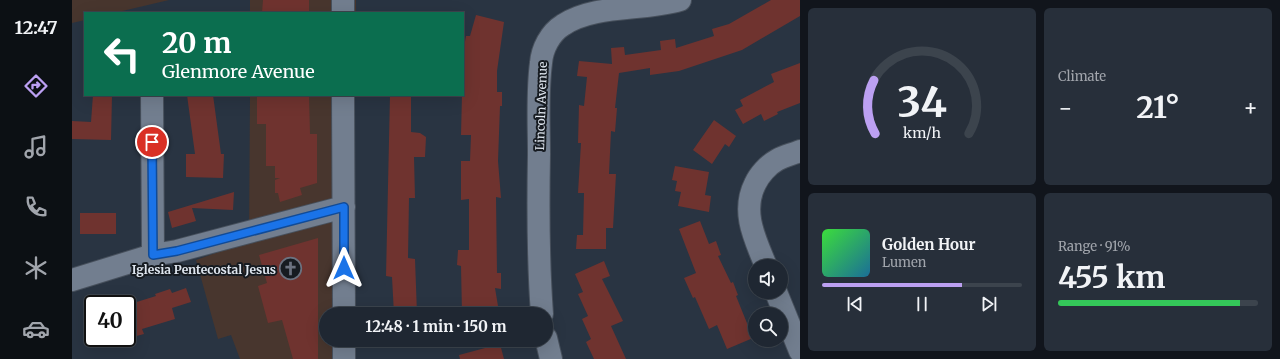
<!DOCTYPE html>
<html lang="en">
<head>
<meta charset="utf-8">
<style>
	:root { --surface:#1f2732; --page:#272f3a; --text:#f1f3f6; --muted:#a1a5ac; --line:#3c444d; --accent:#bca0f2 }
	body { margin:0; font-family:Merriweather,serif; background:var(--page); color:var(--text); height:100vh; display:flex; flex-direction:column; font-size:15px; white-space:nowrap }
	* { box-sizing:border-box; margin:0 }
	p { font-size:13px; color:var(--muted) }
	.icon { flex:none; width:22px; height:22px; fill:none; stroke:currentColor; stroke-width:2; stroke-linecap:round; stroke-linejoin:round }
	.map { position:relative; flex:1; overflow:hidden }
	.details { display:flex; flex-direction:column; gap:8px; padding:8px; background:#11151c; width:480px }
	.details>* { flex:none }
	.banner { position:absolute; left:12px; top:12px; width:380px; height:84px; border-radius:0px; box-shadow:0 4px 16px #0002,0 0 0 1px var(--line); background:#0b6e4f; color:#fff; overflow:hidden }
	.fabs { position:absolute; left:676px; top:259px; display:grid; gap:8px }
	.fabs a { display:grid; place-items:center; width:40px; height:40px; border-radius:50%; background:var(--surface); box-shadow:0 4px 16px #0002,0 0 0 1px var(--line); font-size:20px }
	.speed { position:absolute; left:12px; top:295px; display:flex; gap:8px; font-size:20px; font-weight:700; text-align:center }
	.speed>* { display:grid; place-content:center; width:52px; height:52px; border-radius:50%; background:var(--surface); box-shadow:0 4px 16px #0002,0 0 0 1px var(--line); line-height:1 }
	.speed .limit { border:2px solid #111; border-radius:6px; background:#fff; color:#111 }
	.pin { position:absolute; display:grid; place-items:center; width:34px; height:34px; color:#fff; margin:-17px; border:2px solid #fff; border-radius:50%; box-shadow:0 1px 4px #0007 }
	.me { position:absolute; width:44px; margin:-22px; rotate:0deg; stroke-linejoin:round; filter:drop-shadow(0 0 3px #0008) }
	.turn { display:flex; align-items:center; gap:14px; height:84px; padding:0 12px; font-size:18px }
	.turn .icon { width:52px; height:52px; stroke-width:2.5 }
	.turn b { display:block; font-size:28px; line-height:34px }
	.big { font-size:30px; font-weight:700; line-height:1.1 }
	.details .tile { flex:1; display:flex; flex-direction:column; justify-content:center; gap:6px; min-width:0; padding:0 14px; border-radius:6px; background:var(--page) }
	.details .dial { align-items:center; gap:0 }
	.dial svg { height:104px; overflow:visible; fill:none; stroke:var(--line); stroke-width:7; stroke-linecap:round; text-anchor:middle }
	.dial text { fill:var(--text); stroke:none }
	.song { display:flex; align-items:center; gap:12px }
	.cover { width:48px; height:48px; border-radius:6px; background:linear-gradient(135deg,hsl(120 70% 55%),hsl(200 70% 35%)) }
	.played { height:4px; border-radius:2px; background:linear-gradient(90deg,var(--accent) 70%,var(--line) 70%) }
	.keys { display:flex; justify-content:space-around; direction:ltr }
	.heat { display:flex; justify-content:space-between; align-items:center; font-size:22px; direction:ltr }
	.charge { height:6px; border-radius:3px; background:linear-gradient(90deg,#34c759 91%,var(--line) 0) }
	.details .tiles { flex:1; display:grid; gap:8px; grid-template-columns:repeat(2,1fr) }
	.trip { position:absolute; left:247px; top:307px; width:234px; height:40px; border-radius:20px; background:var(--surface); box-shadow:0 4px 16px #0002,0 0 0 1px var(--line); font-weight:700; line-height:40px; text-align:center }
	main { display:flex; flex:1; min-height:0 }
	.dock { display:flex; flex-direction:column; width:72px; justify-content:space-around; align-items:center; background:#0c1014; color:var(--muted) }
	.dock .icon { width:28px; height:28px }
	.dock .active { color:var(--accent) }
	.dock b { font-size:18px; color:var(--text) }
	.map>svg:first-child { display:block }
	.commercial { fill:#48362e }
	.building { fill:#6f332f }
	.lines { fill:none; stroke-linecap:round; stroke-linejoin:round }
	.minor-casing { stroke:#47505c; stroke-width:24 }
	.minor { stroke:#727e8f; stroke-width:22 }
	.route-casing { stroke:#114b97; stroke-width:10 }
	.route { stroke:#1a73e8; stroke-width:7 }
	.labels { text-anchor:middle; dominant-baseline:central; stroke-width:4; stroke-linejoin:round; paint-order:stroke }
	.street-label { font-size:12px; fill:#dfe6ef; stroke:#161b21 }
	.poi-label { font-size:12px; font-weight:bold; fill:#dfe6ef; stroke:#161b21; text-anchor:end }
</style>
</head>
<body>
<main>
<nav class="dock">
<b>12:47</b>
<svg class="icon active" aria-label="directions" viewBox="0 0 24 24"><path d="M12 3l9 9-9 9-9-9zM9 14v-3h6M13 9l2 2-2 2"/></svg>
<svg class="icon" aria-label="music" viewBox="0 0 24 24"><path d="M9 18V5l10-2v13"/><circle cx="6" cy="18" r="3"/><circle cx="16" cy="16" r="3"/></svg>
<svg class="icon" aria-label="phone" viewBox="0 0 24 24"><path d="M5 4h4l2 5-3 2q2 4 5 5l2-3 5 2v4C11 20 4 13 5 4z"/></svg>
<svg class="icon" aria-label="climate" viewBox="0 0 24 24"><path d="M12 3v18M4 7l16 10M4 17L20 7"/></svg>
<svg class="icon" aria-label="car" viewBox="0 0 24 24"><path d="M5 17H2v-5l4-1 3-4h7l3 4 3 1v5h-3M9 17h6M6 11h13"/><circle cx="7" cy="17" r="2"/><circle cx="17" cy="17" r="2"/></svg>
</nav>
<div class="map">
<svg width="728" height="359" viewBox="0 0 728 359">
	<rect width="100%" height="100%" fill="#293442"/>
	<path class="commercial" d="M0,0H97L42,13H13V20L0,23Z
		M178,0H284V13H178Z
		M178,95H283L282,314H254V340H282V359H168L159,335L146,339L124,260L177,241Z"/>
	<path class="building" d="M191,0H237V13H190Z
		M699,0H728V16L670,50L607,71L578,75V68L547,73L543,108H545L543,132L539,131L537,174H544L541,228H534V249H504L505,235H511L512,193H506L509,143H506L507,105L512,106L515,77L505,76L507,61L540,64L539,48L552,47L553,55L589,50L588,41L603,39L604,48L642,36L640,29L657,24Z
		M404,15L432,22L425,71V92H430V106H428L426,161L429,198L424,197L425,273H429V289L423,288L426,306L422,307L423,314H390L389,266L385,265L386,250H397V199L389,200V161H398L399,135H389L391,53L394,36H398Z
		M728,63V103L705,112L706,114L692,121L689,114L671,124L663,110L671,106L668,100L702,82L699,74Z
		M21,95H40L39,140L0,139V121L19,122Z
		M115,95H141L149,154H152L151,178L114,177V154H123Z
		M185,95H237L238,134H245V183L228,188L230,195L208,202L206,193H203V180L208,178H203V166H194V124H185Z
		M318,95H339V132L348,133L354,137L353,157H342L343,198H337L336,258L343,259L345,314H322L320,277L314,276Z
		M642,120L664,136L657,147L653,144L640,164L621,150Z
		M603,166L637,172L633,195L639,196L637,212L606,206L609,192L603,191L605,181L600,180Z
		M162,192L161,210L120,208L124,221L100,228L96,212Z
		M8,213H44V234H8Z
		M628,221L637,244L644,241L649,255L646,256L659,283L661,282L666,295L664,296L681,338L655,349L645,325L637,329L623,297L621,298L612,278L624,273L607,229Z
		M246,238V359H221L210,320L196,323L186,286L195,283L187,255Z
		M532,261L538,276L530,279L551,321L539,326L554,359H522L514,342L519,339L510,319L516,316L506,294L511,292L503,274Z
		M114,288L119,302L100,308L103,319L70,329L72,334L57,338L55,330V305L84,296L83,294L98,289L100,293Z
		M428,344L432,359H388L387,355Z"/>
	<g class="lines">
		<defs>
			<path id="minor" d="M271,0V13
				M80,95L81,255
				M271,95L272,314
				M694,266C683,239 669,212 683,184C687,175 696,165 705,160C712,156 721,154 728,151
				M0,280L81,255L105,251L272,207
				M704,292L728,351
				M470,314C466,261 466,207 467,154C467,124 465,93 469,63C470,49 478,33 491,25C523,4 571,11 608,0
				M474,338L479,359
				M272,340V359"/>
		</defs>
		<use href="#minor" class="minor-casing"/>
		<use href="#minor" class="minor"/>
	</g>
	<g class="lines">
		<defs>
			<path id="route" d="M80,142L81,255L105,251L272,207V268"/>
		</defs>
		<use href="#route" class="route-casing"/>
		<use href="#route" class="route"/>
	</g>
	<defs>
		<symbol id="church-ring" viewBox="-11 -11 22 22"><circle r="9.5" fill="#161b21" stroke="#6b7280" stroke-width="1.5"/><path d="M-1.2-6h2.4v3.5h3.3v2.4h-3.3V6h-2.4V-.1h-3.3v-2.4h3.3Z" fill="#6b7280"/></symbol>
	</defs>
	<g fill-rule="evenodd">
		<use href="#church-ring" x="206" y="256" width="25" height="25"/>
	</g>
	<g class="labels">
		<g class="street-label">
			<text transform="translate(469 106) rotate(-88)">Lincoln Avenue</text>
		</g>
		<g class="poi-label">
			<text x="204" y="269">Iglesia Pentecostal Jesus</text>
		</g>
	</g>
</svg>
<div class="fabs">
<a><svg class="icon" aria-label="sound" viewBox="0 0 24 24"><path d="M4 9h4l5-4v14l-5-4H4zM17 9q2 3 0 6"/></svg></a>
<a><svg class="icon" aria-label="search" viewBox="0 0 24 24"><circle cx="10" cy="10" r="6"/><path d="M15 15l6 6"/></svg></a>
</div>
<div class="speed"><div class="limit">40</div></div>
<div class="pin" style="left:80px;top:142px;background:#d93025"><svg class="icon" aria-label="arrive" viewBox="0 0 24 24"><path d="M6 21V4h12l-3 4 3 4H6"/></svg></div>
<svg class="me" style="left:272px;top:268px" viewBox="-20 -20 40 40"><path d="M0-17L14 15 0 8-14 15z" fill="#1a73e8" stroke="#fff" stroke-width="4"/></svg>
<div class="trip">12:48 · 1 min · 150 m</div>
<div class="banner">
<div class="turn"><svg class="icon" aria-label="left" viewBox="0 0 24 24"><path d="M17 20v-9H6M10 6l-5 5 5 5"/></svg><div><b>20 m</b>Glenmore Avenue</div></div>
</div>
</div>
<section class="details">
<div class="tiles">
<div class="tile dial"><svg viewBox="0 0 100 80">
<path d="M14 69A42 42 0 1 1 86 69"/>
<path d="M14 69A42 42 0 0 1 13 28" stroke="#bca0f2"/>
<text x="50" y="56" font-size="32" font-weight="700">34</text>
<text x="50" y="72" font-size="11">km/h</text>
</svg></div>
<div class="tile"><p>Climate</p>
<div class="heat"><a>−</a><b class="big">21°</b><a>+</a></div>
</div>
<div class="tile">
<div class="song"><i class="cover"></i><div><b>Golden Hour</b><p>Lumen</p></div></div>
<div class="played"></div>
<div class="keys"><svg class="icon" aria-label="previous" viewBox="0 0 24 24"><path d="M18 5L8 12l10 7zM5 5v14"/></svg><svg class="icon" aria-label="pause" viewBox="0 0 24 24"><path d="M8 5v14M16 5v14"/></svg><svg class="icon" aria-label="next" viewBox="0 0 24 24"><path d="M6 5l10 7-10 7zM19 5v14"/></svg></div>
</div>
<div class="tile"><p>Range · 91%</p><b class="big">455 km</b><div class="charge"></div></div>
</div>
</section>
</main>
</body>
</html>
